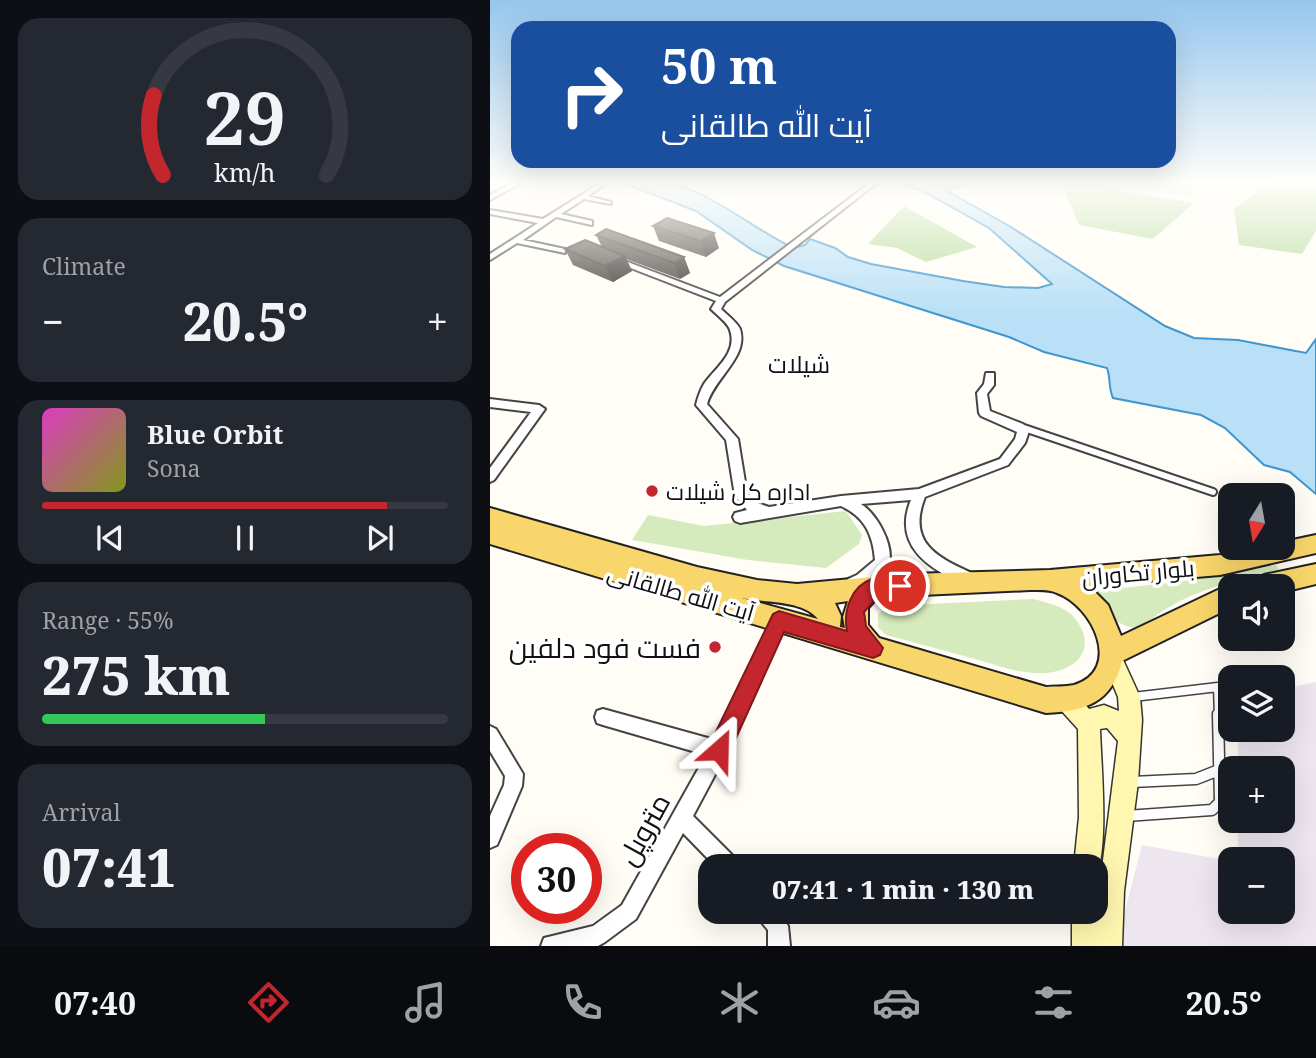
<!DOCTYPE html>
<html lang="en">
<head>
<meta charset="utf-8">
<style>
	:root { --surface:#171b24; --page:#242831; --text:#f1f3f6; --muted:#9ea1a6; --line:#363941; --accent:#c4262e }
	body { margin:0; font-family:"Noto Serif",Cairo,serif; background:var(--page); color:var(--text); height:100vh; display:flex; flex-direction:column; font-size:26px; white-space:nowrap }
	* { box-sizing:border-box; margin:0 }
	p { font-size:23px; color:var(--muted) }
	.icon { flex:none; width:38px; height:38px; fill:none; stroke:currentColor; stroke-width:2; stroke-linecap:round; stroke-linejoin:round }
	.map { position:relative; flex:1; overflow:hidden }
	.sheet { display:flex; flex-direction:column; gap:18px; padding:18px; background:#0d0f14; width:490px }
	.sheet>* { flex:none }
	.top-card { position:absolute; left:21px; top:21px; width:665px; height:147px; border-radius:21px; box-shadow:0 7px 28px #0002; background:#1a4fa0; color:#fff; overflow:hidden }
	.needle { width:46px; rotate:191deg }
	.tools { position:absolute; left:728px; top:483px; display:grid; gap:14px }
	.tools a { display:grid; place-items:center; width:77px; height:77px; border-radius:14px; background:var(--surface); box-shadow:0 7px 28px #0002; font-size:35px }
	.speed { position:absolute; left:21px; top:833px; display:flex; gap:14px; font-size:35px; font-weight:700; text-align:center }
	.speed>* { display:grid; place-content:center; width:91px; height:91px; border-radius:50%; background:var(--surface); box-shadow:0 7px 28px #0002; line-height:1 }
	.speed .limit { border:10px solid #d22; background:#fff; color:#111 }
	.pin { position:absolute; display:grid; place-items:center; width:60px; height:60px; color:#fff; margin:-30px; border:4px solid #fff; border-radius:50%; box-shadow:0 2px 7px #0007 }
	.me { position:absolute; width:77px; margin:-38px; rotate:25deg; stroke-linejoin:round; filter:drop-shadow(0 0 5px #0008) }
	.turn { display:flex; align-items:center; gap:24px; height:147px; padding:0 35px; font-size:32px }
	.turn .icon { width:91px; height:91px; stroke-width:2.5 }
	.turn b { display:block; font-size:49px; line-height:60px }
	.big { font-size:52px; font-weight:800; line-height:1.1 }
	.sheet .card { flex:1; display:flex; flex-direction:column; justify-content:center; gap:10px; min-width:0; padding:0 24px; border-radius:21px; background:var(--page) }
	.sheet .dial { align-items:center; gap:0 }
	.dial svg { height:182px; overflow:visible; fill:none; stroke:var(--line); stroke-width:7; stroke-linecap:round; text-anchor:middle }
	.dial text { fill:var(--text); stroke:none }
	.song { display:flex; align-items:center; gap:21px }
	.cover { width:84px; height:84px; border-radius:10px; background:linear-gradient(135deg,hsl(310 70% 55%),hsl(70 70% 35%)) }
	.played { height:7px; border-radius:4px; background:linear-gradient(90deg,var(--accent) 85%,var(--line) 85%) }
	.keys { display:flex; justify-content:space-around; direction:ltr }
	.heat { display:flex; justify-content:space-between; align-items:center; font-size:38px; direction:ltr }
	.charge { height:10px; border-radius:5px; background:linear-gradient(90deg,#34c759 55%,var(--line) 0) }
	.trip { position:absolute; left:208px; top:854px; width:410px; height:70px; border-radius:21px; background:var(--surface); box-shadow:0 7px 28px #0002; font-weight:800; line-height:70px; text-align:center }
	.menu { display:flex; height:112px; justify-content:space-around; align-items:center; background:#090b0e; color:var(--muted) }
	.menu .icon { width:49px; height:49px }
	.menu .active { color:var(--accent) }
	.menu b { font-size:32px; color:var(--text) }
	main { display:flex; flex:1; min-height:0 }
	.map>svg:first-child { display:block }
	.industrial { fill:#eee6ef }
	.green { fill:#d5ebbd }
	.forest { fill:#b9dc9c }
	.pitch { fill:#e6f2cf }
	.water { fill:#b9e0f7; stroke:#3f96cf; stroke-width:2 }
	.lines { fill:none; stroke-linecap:round; stroke-linejoin:round }
	.service-far2-casing { stroke:#444; stroke-width:10 }
	.service-far1-casing { stroke:#444; stroke-width:11 }
	.service-casing { stroke:#444; stroke-width:13 }
	.minor-casing { stroke:#444; stroke-width:4 }
	.secondary-casing { stroke:#333; stroke-width:3 }
	.primary-casing { stroke:#222; stroke-width:4 }
	.service-far2 { stroke:#fff; stroke-width:6 }
	.service-far1 { stroke:#fff; stroke-width:8 }
	.service { stroke:#fff; stroke-width:10 }
	.minor { fill:#fff; fill-rule:evenodd }
	.secondary { fill:#fff6b0; fill-rule:evenodd }
	.primary { fill:#f9d66b; fill-rule:evenodd }
	.wall { fill:#4d4742 }
	.shaded-wall { fill:#3f3936 }
	.building { fill:#5a524d; stroke:#3f3936; stroke-width:2 }
	.route { fill:#c4262e; stroke:#7f191e; stroke-width:2 }
	.poi-dot { fill:#c4262e; stroke:#fff; stroke-width:2.5 }
	.labels { text-anchor:middle; dominant-baseline:central; stroke-width:7; stroke-linejoin:round; paint-order:stroke }
	.poi-label { font-size:23px; fill:#111; stroke:#fff; text-anchor:start }
	.street-label { font-size:23px; fill:#111; stroke:#fff }
	.neighbourhood-label { font-size:24px; fill:#111; stroke:#fff }
	.near-poi-label { font-size:28px; fill:#111; stroke:#fff; text-anchor:end }
	.near-street-label { font-size:28px; fill:#111; stroke:#fff }
</style>
</head>
<body>
<main>
<section class="sheet">
<div class="card dial"><svg viewBox="0 0 100 80">
<path d="M14 69A42 42 0 1 1 86 69"/>
<path d="M14 69A42 42 0 0 1 10 34" stroke="#c4262e"/>
<text x="50" y="56" font-size="32" font-weight="700">29</text>
<text x="50" y="72" font-size="11">km/h</text>
</svg></div>
<div class="card"><p>Climate</p>
<div class="heat"><a>−</a><b class="big">20.5°</b><a>+</a></div>
</div>
<div class="card">
<div class="song"><i class="cover"></i><div><b>Blue Orbit</b><p>Sona</p></div></div>
<div class="played"></div>
<div class="keys"><svg class="icon" aria-label="previous" viewBox="0 0 24 24"><path d="M18 5L8 12l10 7zM5 5v14"/></svg><svg class="icon" aria-label="pause" viewBox="0 0 24 24"><path d="M8 5v14M16 5v14"/></svg><svg class="icon" aria-label="next" viewBox="0 0 24 24"><path d="M6 5l10 7-10 7zM19 5v14"/></svg></div>
</div>
<div class="card"><p>Range · 55%</p><b class="big">275 km</b><div class="charge"></div></div>
<div class="card"><p>Arrival</p><b class="big">07:41</b></div>
</section>
<div class="map">
<svg width="826" height="946" viewBox="0 0 826 946">
	<rect width="100%" height="100%" fill="#fffdf5"/>
	<path class="industrial" d="M826,682V946H626L652,845L740,861V912H793V859H748V821H793V768H748V730H793V689Z"/>
	<path class="green" d="M356,511L372,535L369,544L336,568L258,560L142,540L158,515L214,526Z
		M786,565L790,572C740,581 690,592 651,628C627,629 612,609 596,592L687,582Z
		M544,599C557,603 574,606 583,616C609,646 589,671 554,673C530,674 508,666 485,659C456,651 426,643 396,635L388,627V614L398,606Z"/>
	<path class="forest" d="M571,182H607L641,193L704,203L663,239L589,225Z
		M780,182H826V231L812,254L749,245L744,209Z
		M414,206L487,247L436,262L407,248L378,244Z"/>
	<path class="pitch" d="M626,182H707L700,197Z"/>
	<path class="water" d="M130,182C145,182 165,178 179,182C225,195 261,227 303,248L315,245L320,239L345,248L358,257L381,264L473,281L514,287L548,288L562,284L499,228L438,194L409,182H480L457,191L521,227L675,326L704,338L748,340L816,353L826,339V494L800,472L774,465L735,428L711,415L623,398C618,387 621,379 617,368L554,352L519,337L294,266L262,250L206,211Z"/>
	<g class="lines">
		<defs>
			<path id="service-far2" d="M531,427L723,492"/>
			<path id="service-far1" d="M643,697L728,687L729,716"/>
			<path id="service" d="M642,782L706,779L729,770
				M636,816L722,810L730,802L728,714"/>
			<path id="minor" d="M25,182H32L0,200V195Z
				M112,182L115,184L114,185L98,196L121,202V204L94,199L71,214L102,221V225L66,217L33,240L75,249V253L27,243L0,260V254L48,223L0,214V210L53,219Z
				M381,182H388L235,302L231,309C236,314 247,322 250,329C259,357 224,378 217,404L248,439L257,494L264,502L279,507L351,496L429,489L510,459L525,439L527,432L491,416L489,413L487,393L494,384L496,373H504V385L497,394L500,411L533,424L539,431L535,443L518,465L435,497C417,542 446,557 482,573L484,578L482,583L477,585C439,570 402,545 421,500L371,504C387,514 404,545 399,564C396,574 373,587 363,591L358,589L356,584L358,579L367,575L385,560C383,535 375,517 351,506L250,523L245,521L243,517L245,513L257,510L245,496L236,440L206,405C208,397 210,391 214,384C225,368 248,353 240,330C238,323 227,315 221,309L226,301L120,260L127,258L230,297Z
				M0,399L49,405L55,409L4,480L0,482V468L41,412L0,407Z
				M289,614L294,616L297,621L294,626L235,756L203,816L246,859L249,866H225L193,833L146,919L115,942L108,946H51L54,938L103,926L132,905L216,755L113,725L107,723L105,717L107,711L113,709L225,740L284,616Z
				M0,726L6,729L33,774L32,786L7,845L0,848V816L14,785L15,776L0,751Z
				M266,912H289L298,926L300,946H278V930L269,919Z"/>
			<path id="secondary" d="M622,648L629,651L650,697L652,720L648,782L634,891L632,946H582V912H606V905L607,908L628,741L617,728L610,729C611,763 619,848 606,875V866H584L589,817L588,729L569,708L566,700L569,692L577,689L585,692L599,709L614,705L629,711L628,697L612,658L615,651Z"/>
			<path id="primary" d="M0,508L207,567L267,580L307,584L416,574L560,570L730,555L764,548H793V542L826,535V553L730,575L599,586L618,605L631,636L732,588L740,585L743,586H740V608L632,661C622,703 595,711 556,713L0,544V526L23,532L0,526ZM540,590C548,590 559,589 567,593C603,606 633,670 584,685C575,687 565,686 556,687L389,638L378,625V608L388,597ZM252,598C275,603 313,600 328,619ZM358,601L353,617L355,628L350,627L351,616L345,603Z
				M826,564V584L793,592V586H763L766,579L774,575Z"/>
		</defs>
		<use href="#service-far2" class="service-far2-casing"/>
		<use href="#service-far1" class="service-far1-casing"/>
		<use href="#service" class="service-casing"/>
		<use href="#minor" class="minor-casing"/>
		<use href="#secondary" class="secondary-casing"/>
		<use href="#primary" class="primary-casing"/>
		<use href="#service-far2" class="service-far2"/>
		<use href="#service-far1" class="service-far1"/>
		<use href="#service" class="service"/>
		<use href="#minor" class="minor"/>
		<use href="#secondary" class="secondary"/>
		<use href="#primary" class="primary"/>
	</g>
	<path class="wall" d="M177,218L229,248L216,257L169,241L163,226Z
		M106,235L194,257L200,273L190,279L136,259L142,271L123,282L83,265L75,249L112,247Z"/>
	<path class="shaded-wall" d="M224,233L229,248L216,257L211,241Z
		M135,256L142,271L123,282L115,266Z
		M194,257L200,273L190,279L184,263Z"/>
	<path class="building" d="M177,218L224,233L211,241L163,226Z
		M116,229L194,257L184,263L106,235Z
		M95,240L135,256L115,266L75,249Z"/>
	<linearGradient id="sky" x2="0" y2="1"><stop stop-color="#95c6ee"/><stop offset="0.58" stop-color="#fffefa"/><stop offset="1" stop-color="#fffefa" stop-opacity="0"/></linearGradient>
	<rect width="826" height="314" fill="url(#sky)"/>
	<path class="route" d="M410,577L416,580L419,586L416,592L389,595L374,612L376,626L393,648L390,655L383,658L294,632L237,758L229,761L221,758L217,750L221,742L283,614L289,611L357,631C353,611 361,586 382,579C390,576 401,577 410,577Z"/>
	<g class="poi-dot">
		<circle cx="162" cy="491" r="7"/>
		<circle cx="225" cy="647" r="7"/>
	</g>
	<g class="labels">
		<g class="poi-label">
			<text x="176" y="491">اداره کل شیلات</text>
		</g>
		<g class="street-label">
			<text transform="translate(648 572) rotate(-5)">بلوار تکاوران</text>
			<text transform="translate(191 592) rotate(16)">آیت الله طالقانی</text>
		</g>
		<g class="neighbourhood-label">
			<text x="309" y="363">شیلات</text>
		</g>
		<g class="near-poi-label">
			<text x="211" y="647">فست فود دلفین</text>
		</g>
		<g class="near-street-label">
			<text transform="translate(153 829) rotate(-61)">متروپل</text>
		</g>
	</g>
</svg>
<div class="tools">
<a><svg class="needle" viewBox="-14 -14 28 28"><path d="M0-13l5 13h-10z" fill="#e53935"/><path d="M0 13l5-13h-10z" fill="#9ea1a6"/></svg></a>
<a><svg class="icon" aria-label="sound" viewBox="0 0 24 24"><path d="M4 9h4l5-4v14l-5-4H4zM17 9q2 3 0 6"/></svg></a>
<a><svg class="icon" aria-label="layers" viewBox="0 0 24 24"><path d="M12 4l9 5-9 5-9-5zM3 14l9 5 9-5"/></svg></a>
<a>+</a>
<a>−</a>
</div>
<div class="speed"><div class="limit">30</div></div>
<div class="pin" style="left:410px;top:586px;background:#d93025"><svg class="icon" aria-label="arrive" viewBox="0 0 24 24"><path d="M6 21V4h12l-3 4 3 4H6"/></svg></div>
<svg class="me" style="left:229px;top:750px" viewBox="-20 -20 40 40"><path d="M0-17L14 15 0 8-14 15z" fill="#c4262e" stroke="#fff" stroke-width="4"/></svg>
<div class="trip">07:41 · 1 min · 130 m</div>
<div class="top-card">
<div class="turn"><svg class="icon" aria-label="right" viewBox="0 0 24 24"><path d="M7 20v-9h11M14 6l5 5-5 5"/></svg><div><b>50 m</b>آیت الله طالقانی</div></div>
</div>
</div>
</main>
<nav class="menu">
<b>07:40</b>
<svg class="icon active" aria-label="directions" viewBox="0 0 24 24"><path d="M12 3l9 9-9 9-9-9zM9 14v-3h6M13 9l2 2-2 2"/></svg>
<svg class="icon" aria-label="music" viewBox="0 0 24 24"><path d="M9 18V5l10-2v13"/><circle cx="6" cy="18" r="3"/><circle cx="16" cy="16" r="3"/></svg>
<svg class="icon" aria-label="phone" viewBox="0 0 24 24"><path d="M5 4h4l2 5-3 2q2 4 5 5l2-3 5 2v4C11 20 4 13 5 4z"/></svg>
<svg class="icon" aria-label="climate" viewBox="0 0 24 24"><path d="M12 3v18M4 7l16 10M4 17L20 7"/></svg>
<svg class="icon" aria-label="car" viewBox="0 0 24 24"><path d="M5 17H2v-5l4-1 3-4h7l3 4 3 1v5h-3M9 17h6M6 11h13"/><circle cx="7" cy="17" r="2"/><circle cx="17" cy="17" r="2"/></svg>
<svg class="icon" aria-label="filters" viewBox="0 0 24 24"><path d="M4 7h16M4 17h16"/><circle cx="9" cy="7" r="2"/><circle cx="15" cy="17" r="2"/></svg>
<b>20.5°</b>
</nav>
</body>
</html>
